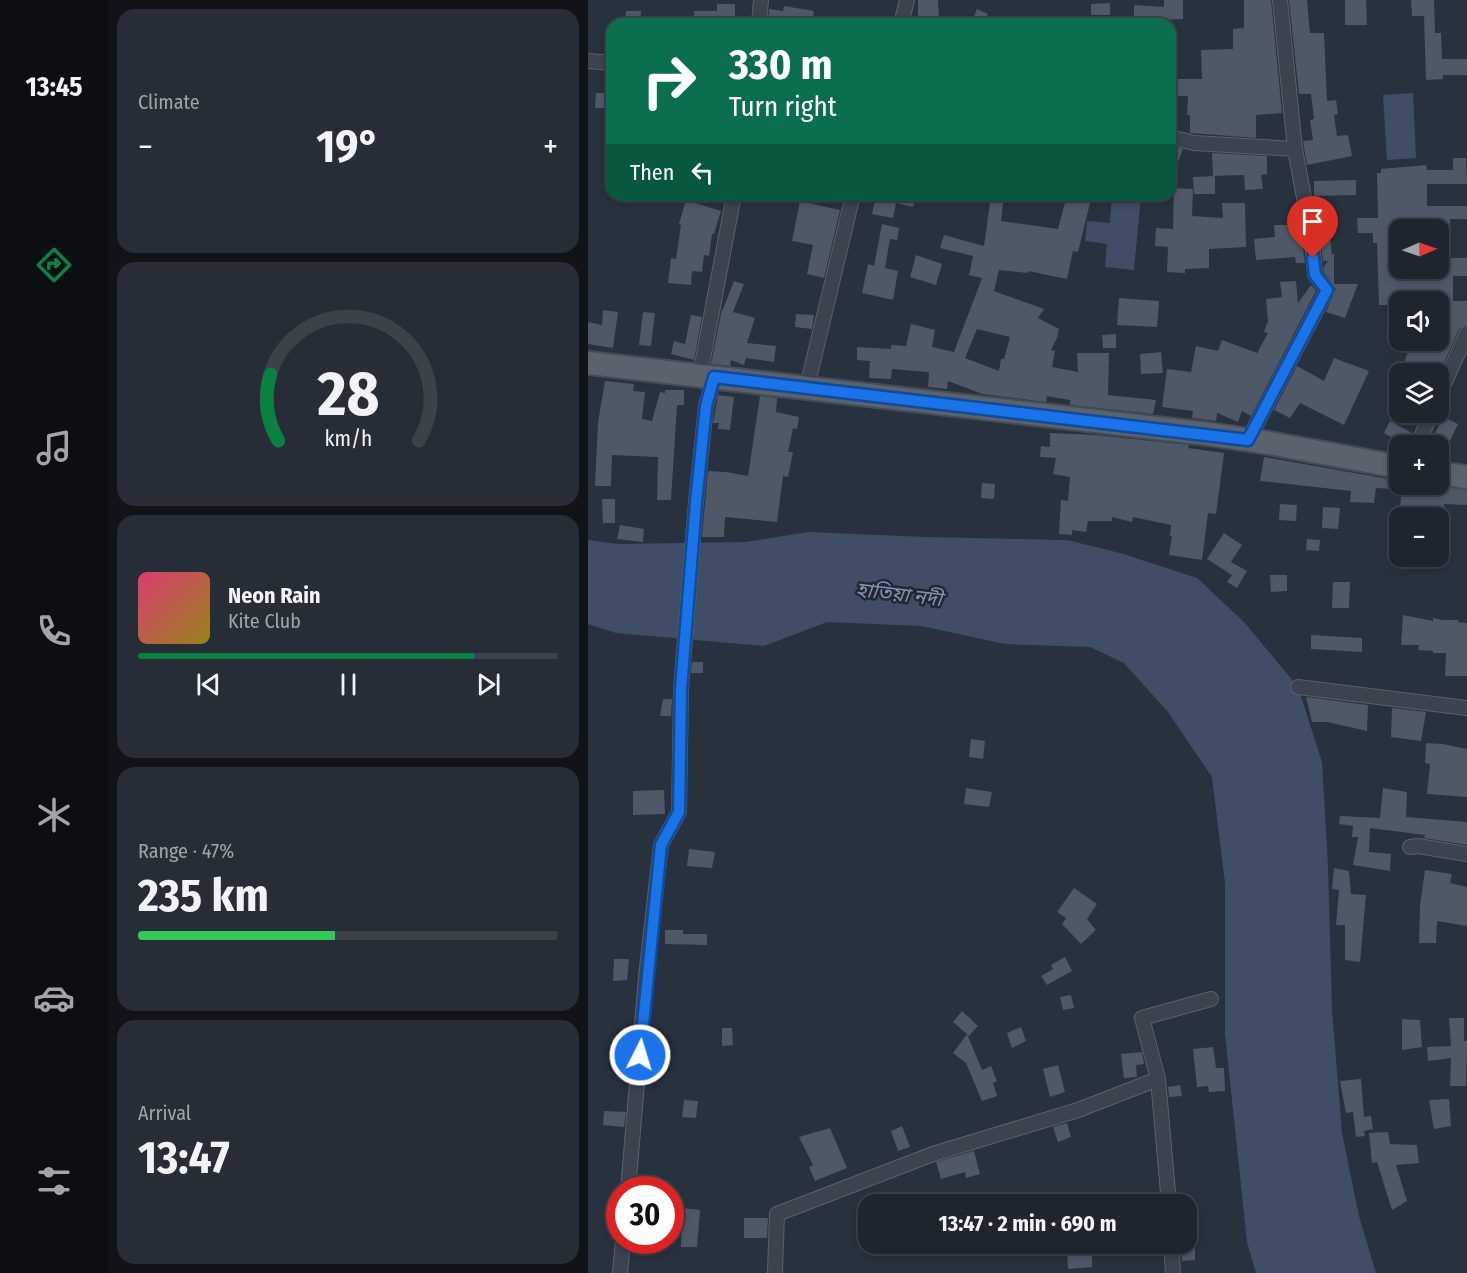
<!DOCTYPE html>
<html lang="en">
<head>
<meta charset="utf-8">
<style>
	:root { --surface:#1e252e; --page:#262d36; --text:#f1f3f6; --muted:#a1a5aa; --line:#3c424a; --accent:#0b8043 }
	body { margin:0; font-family:"Fira Sans Condensed","Noto Sans Bengali",sans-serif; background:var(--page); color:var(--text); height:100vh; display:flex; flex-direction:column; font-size:22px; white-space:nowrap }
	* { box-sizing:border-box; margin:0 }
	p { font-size:20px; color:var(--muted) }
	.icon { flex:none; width:33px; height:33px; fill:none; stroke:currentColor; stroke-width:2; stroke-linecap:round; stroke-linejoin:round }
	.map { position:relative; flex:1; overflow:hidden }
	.sheet { display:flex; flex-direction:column; gap:9px; padding:9px; background:#101419; width:480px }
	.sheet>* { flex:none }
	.guide { position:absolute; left:18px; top:18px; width:570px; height:183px; border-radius:18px; box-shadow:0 3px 9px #0003,0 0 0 2px var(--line); background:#0b6e4f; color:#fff; overflow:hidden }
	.needle { width:39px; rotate:88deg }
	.controls { position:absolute; left:801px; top:219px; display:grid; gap:12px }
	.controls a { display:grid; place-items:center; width:60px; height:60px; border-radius:12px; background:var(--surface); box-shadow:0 3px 9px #0003,0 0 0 2px var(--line); font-size:30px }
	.speed { position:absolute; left:18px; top:1176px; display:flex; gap:12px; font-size:30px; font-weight:700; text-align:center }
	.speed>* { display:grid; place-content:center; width:78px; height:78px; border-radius:50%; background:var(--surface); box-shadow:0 3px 9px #0003,0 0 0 2px var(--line); line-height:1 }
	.speed .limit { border:9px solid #d22; background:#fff; color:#111 }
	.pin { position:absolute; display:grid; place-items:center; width:51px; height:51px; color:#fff; margin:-62px -26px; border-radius:50% 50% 50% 0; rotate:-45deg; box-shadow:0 0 6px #0007 }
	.pin .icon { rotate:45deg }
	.me { position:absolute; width:66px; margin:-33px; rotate:5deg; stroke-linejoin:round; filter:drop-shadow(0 0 4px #0008) }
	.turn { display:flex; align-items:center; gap:21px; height:126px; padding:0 24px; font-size:27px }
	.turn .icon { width:78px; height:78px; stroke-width:2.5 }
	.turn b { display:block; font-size:42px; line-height:51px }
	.then { display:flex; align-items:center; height:57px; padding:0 24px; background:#0003; gap:12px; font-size:22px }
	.big { font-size:45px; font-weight:700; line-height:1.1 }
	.sheet .widget { flex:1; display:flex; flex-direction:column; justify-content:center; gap:9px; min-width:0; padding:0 21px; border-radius:18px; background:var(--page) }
	.sheet .dial { align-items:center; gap:0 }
	.dial svg { height:156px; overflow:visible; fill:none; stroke:var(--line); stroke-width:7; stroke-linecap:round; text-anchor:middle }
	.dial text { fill:var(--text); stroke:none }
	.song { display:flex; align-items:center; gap:18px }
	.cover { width:72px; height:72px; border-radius:9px; background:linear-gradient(135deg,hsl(340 70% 55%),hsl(50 70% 35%)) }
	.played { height:6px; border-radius:3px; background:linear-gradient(90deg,var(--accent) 80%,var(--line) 80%) }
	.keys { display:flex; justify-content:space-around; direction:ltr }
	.heat { display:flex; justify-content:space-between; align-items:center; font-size:33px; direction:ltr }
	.charge { height:9px; border-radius:4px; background:linear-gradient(90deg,#34c759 47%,var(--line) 0) }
	.trip { position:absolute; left:270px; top:1194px; width:339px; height:60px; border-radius:18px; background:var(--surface); box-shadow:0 3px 9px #0003,0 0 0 2px var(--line); font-weight:700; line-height:60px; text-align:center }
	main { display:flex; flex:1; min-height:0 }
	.menu { display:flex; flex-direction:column; width:108px; justify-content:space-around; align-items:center; background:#0c0f12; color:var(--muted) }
	.menu .icon { width:42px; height:42px }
	.menu .active { color:var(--accent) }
	.menu b { font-size:27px; color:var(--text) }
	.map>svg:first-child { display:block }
	.water { fill:#3f4e66 }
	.building { fill:#4e5867; fill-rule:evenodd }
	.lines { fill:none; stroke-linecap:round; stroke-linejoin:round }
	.minor-casing { stroke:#5a616c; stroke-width:16 }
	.primary-casing { stroke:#454c58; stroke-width:26 }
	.minor { stroke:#3c434f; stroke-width:14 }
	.primary { stroke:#5a626e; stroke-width:22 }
	.route-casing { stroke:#114b97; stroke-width:15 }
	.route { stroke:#1a73e8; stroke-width:10 }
	.labels { text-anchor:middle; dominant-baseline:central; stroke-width:5; stroke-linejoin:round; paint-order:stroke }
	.water-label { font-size:20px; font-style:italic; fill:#8294ae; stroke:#202834 }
</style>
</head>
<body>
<main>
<nav class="menu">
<b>13:45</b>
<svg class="icon active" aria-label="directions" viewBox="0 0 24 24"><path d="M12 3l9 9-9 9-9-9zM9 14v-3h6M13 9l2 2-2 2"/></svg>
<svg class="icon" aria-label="music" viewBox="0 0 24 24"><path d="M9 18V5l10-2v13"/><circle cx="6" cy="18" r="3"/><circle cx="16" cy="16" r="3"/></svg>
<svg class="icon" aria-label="phone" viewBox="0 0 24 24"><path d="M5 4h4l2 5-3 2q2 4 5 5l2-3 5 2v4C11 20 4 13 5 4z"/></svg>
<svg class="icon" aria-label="climate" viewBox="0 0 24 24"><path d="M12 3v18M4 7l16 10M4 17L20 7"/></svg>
<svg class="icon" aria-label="car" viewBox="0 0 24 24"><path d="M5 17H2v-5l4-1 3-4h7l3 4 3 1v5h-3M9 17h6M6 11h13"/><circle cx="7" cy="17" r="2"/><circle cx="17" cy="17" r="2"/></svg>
<svg class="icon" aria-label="filters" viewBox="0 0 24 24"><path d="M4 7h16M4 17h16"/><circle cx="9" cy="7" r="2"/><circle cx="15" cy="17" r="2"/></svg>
</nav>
<section class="sheet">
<div class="widget"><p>Climate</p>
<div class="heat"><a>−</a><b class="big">19°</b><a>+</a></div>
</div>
<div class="widget dial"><svg viewBox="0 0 100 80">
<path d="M14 69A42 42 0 1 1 86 69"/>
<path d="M14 69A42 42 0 0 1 10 35" stroke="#0b8043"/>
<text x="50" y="56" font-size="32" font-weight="700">28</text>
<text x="50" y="72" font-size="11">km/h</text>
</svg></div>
<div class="widget">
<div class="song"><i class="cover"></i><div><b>Neon Rain</b><p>Kite Club</p></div></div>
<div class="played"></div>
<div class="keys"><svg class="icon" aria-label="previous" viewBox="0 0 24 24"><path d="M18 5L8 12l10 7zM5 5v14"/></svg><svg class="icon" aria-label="pause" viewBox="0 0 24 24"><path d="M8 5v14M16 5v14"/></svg><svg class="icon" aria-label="next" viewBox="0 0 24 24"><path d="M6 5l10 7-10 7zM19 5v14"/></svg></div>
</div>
<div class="widget"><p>Range · 47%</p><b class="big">235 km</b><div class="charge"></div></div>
<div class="widget"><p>Arrival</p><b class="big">13:47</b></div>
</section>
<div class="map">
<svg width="879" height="1273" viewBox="0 0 879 1273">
	<rect width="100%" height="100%" fill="#28313e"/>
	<path class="water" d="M825,93L828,158L799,160L795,95Z
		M524,195H553L546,270L517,267L519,244L497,241L499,221L522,223Z
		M220,532L338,537L479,540L532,553L609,578L656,622L710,687L734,762L740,866L744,1010L754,1133L771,1216L788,1273H668L659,1242L637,1034V883L624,777L580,712L536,663L502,647L417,644L333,626L239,622L176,646L28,633L0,624V540L30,544L158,542Z"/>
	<path class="building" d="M330,0H350L351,22H330Z
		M576,0H595V19L569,20V22L546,21V5L576,7Z
		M656,0H683L694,113L668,115V138L602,133V115H599L600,96H582V79H614L613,50L645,49V29L656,28Z
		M701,0H719L722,33H736L739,101L748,100L750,114L746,115L749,136L760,135L764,156L719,165L715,141L725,140L722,120L726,119L723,94H711Z
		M757,0H778L779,25H757Z
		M823,0H846L847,33H853L854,59H879V75H855V79L838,80L836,16H824Z
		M522,3V15H503V4Z
		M129,4H147V24H106V11H129Z
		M196,6L226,11L224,24H180L181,9L195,11Z
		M389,9L400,14L396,24H383Z
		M38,11H53L52,24H37Z
		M8,93H24V108H7Z
		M582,146L595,149L583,181L582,180Z
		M624,153L679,156V174L673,175L675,189L657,190L656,175L625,176Z
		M865,158H878L879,184H839V206H879V219H862L863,258H879V276H865V301H879V324L871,329L853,369L846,364L843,374H837L815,368L823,340L847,344L848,340H850V334L859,309H852L851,302H812V305H791L789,243H785V233H770L769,218H790L789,173H793V169L838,165L839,170H865ZM850,219V268H812V228H815V220Z
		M627,176V194H606L605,177Z
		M768,180V195L726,196V181Z
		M586,188L605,189L604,216L635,218L634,203H657L658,247L621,249V268L597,269V273L579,272L580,247L567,246L568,228L585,229Z
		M288,195H329L325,207L308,203L305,218L284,214Z
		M403,195L416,196L413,221L470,229L479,195H504L490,252L485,251L479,279L440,271V273L411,270L406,291L456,309L450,318L471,329L469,338L463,350L467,351L464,367L490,372L489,353H521L520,395L568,400L565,414L482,405V400L459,396L458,402L394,394L360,381L359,389L340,387L341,372L304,369L303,379L281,378L282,361L269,360V347L303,349V345L318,346L323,324L347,330L344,347L366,352L394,278L381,275L385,256L352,248L356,235L396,246ZM389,329L422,337L416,359H413L411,371L377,358Z
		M98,200L133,211L126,234H124L121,256L116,255L114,272L104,271L103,285L80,283L83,258L88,259L93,225L91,224Z
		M212,201L252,210L236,278L219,274L225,245L204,241Z
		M740,217L744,256L746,253V284H770L757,318L738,312L748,289L736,272L735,268L740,261H735L729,218Z
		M711,219L717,263H708L707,257L668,260L666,239L687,237L686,225H707V220Z
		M294,224L311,228L309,240L302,239L297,268L310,271L305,300L274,293L280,264L286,266Z
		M328,255L354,264L348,285L322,277Z
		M146,281L156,284L145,312L167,318L159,343L188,346L186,362L158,358L156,365L143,360L142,366L123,364L134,309H135Z
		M708,281L710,303L723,285L728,291L663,416L654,411L650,422L629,413L628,421L604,418L605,411L574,407L579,369L603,372L608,346L630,351L634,340L669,353L680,333L676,332L680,321L678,299L694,297L692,282Z
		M531,298L571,301L569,327L529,325Z
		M812,308V340L798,336Z
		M15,310L30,312L25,348L0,344V322L14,325Z
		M55,312L67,313L63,346L51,345Z
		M208,314L226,315L224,329L207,327Z
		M103,315L114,317L106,360L83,354L86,341L97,344Z
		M528,334V348H515L514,335Z
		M573,352L575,373L553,374L552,354Z
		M746,358L781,371L756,425L712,403L702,418L686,410L709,366L736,381Z
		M17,381L46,384L45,391L57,392L54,419L64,421L72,392L77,393V390H96V405H89L83,500H69L70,457L24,455L23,486H7L10,422Z
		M130,395L146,397L142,430L130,429L131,423H125Z
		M172,396L189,398L188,412L211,417L209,429L205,428L200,452H205L200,477L195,476L189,522L137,517L136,537H114L120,471L138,472L160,476Z
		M855,417L870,424L857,451L850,447V446L842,443Z
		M802,421L824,433L817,445L796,433Z
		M462,433L508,435L601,445L600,448L636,453L628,514L620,513L614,560L581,555L584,536H582L583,525L545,517L544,522L524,517V521H500L498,532L484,530V535L471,534L473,500L480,501L482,477L465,474L468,458L452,457L453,446L462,447Z
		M676,457L806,480L805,489L788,488L786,503L762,502L763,491L672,481Z
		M394,483L407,484L406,499L393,498Z
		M814,484H844L879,490V505L856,504V511L812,508Z
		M14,499H27V523H15Z
		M692,504L709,505L708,521L691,520Z
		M735,507L752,508L750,529L734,528Z
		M32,525L56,529L55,542L29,539Z
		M636,533L654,545L643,562L659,571L649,588L639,582L644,575L619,559Z
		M719,539L732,540L731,551L718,550Z
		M682,575H699V591L683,592Z
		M745,582H762L761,608H744Z
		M815,615L845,621V618L855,620H870V622L879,623V676H857L858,653H845V651L830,650L831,645H813Z
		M723,635L774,638V652L723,649Z
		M104,662H115V673H103Z
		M718,697L780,705L779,731L739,722H724Z
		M75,699H84L83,716H72Z
		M804,708L838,712L833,741L803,737Z
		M383,739L397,741L395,759L381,757Z
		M838,743L855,744L879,749V797L839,794L842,764L837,763Z
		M378,788L404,792L401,807L376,804Z
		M795,788L819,792L818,817L879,822V845L836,838L837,835L782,828L781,852L803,854L802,871L765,865L770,837H764L765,826L751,824L752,816L792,818Z
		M76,790L77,814L45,815V791Z
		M101,849L127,852L124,868L99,866Z
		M746,868L761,871L763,894L778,895L772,962L757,960V925H748L751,890L744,889Z
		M837,870L864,874L862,883L879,887V926L849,921L848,943H831L832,905Z
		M486,888L509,904L499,919L508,930L493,944L474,924L478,918L469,912Z
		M77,930H95V934H119V945L77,944Z
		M477,957L484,971L459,985L453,976L465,969L463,965Z
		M26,959H41L39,980L25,981Z
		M483,995L486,1008L475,1010L472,997Z
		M374,1011L390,1026L381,1036L379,1034L394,1070L403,1066L409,1081L405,1083L409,1096L394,1101L378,1063L365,1053L379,1034L365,1022Z
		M861,1018H876V1041H879L878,1086H862L863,1058L840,1061L839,1047L863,1046Z
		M814,1019L832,1020L834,1047L814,1050Z
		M433,1027L438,1041L424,1048L419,1033Z
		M134,1028H144L145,1045L134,1046Z
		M34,1032L44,1034L41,1074L28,1075Z
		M625,1047L628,1068H636L637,1091L621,1092L620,1086L609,1087L605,1049Z
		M554,1052L556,1064L548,1065L549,1077L536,1078L533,1054Z
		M470,1065L477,1092L462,1097L455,1069Z
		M773,1079L776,1117L783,1116L785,1129L776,1131L777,1136L768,1137L765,1112L758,1113L752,1081Z
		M592,1085L594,1096L581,1097L580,1087Z
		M861,1099L863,1126L846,1129L841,1100Z
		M96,1100L110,1101L108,1118L94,1117Z
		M16,1111L38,1112L36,1127L15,1125Z
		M479,1123L483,1137L470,1142L465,1127Z
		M314,1126L322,1147L310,1151L303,1131Z
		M242,1128L259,1168L227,1181L221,1167L225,1165L211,1137Z
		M800,1132L802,1144L829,1145L831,1163L808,1165L819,1201L804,1210L789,1162L784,1163L781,1133Z
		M386,1151L392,1174L378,1178L377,1172L353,1179L348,1162Z
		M94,1208L112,1210L109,1247H93Z
		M156,1218H180L179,1238H156Z
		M504,1244V1267L480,1269L479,1249Z
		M607,1249V1260L594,1261L593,1250Z"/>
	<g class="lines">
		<defs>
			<path id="minor" d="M171,24L173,0
				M313,24L319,0
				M0,61L24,63
				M582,137L606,143L707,149
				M112,375L146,195
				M219,387L265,195
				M850,397L879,333
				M660,440L739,290L727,275L724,241L707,149L692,0
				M829,446L844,412
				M710,687L879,708
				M822,847L830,846L879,854
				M570,1079L581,1204
				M40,1190L58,977L73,845L91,812L93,689L108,502L118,406L126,377
				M583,1244L585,1273
				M32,1273L35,1240
				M187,1273L189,1214L345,1154L490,1110L570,1079L554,1018L623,999"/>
			<path id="primary" d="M0,363L621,434L681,443L812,467
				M850,473L879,477"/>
		</defs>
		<use href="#minor" class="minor-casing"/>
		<use href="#primary" class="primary-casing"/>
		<use href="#minor" class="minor"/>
		<use href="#primary" class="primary"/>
	</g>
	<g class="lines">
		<defs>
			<path id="route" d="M52,1055L73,845L91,812L93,689L108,502L118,406L126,377L660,440L739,290L727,275L725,258"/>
		</defs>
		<use href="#route" class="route-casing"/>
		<use href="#route" class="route"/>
	</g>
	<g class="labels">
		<g class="water-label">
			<text transform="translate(311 594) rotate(7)">হাতিয়া নদী</text>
		</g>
	</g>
</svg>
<div class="controls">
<a><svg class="needle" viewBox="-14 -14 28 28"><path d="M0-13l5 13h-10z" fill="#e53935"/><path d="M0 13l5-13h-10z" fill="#a1a5aa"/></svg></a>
<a><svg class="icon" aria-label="sound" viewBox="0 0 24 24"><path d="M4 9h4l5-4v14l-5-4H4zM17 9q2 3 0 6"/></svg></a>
<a><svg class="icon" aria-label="layers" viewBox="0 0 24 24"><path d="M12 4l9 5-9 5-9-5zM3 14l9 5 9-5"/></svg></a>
<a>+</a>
<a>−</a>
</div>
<div class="speed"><div class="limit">30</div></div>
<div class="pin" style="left:725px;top:258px;background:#d93025"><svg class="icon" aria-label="arrive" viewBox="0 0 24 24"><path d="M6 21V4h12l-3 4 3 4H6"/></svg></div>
<svg class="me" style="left:52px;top:1055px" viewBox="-20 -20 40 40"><circle r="17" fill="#1a73e8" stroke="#fff" stroke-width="3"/><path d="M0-11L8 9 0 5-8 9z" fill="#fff"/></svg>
<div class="trip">13:47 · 2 min · 690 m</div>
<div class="guide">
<div class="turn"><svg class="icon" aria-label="right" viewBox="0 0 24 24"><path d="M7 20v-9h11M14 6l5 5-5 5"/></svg><div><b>330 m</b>Turn right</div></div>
<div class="then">Then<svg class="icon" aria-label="left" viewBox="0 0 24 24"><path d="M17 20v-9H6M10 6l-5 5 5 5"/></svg></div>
</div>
</div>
</main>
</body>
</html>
